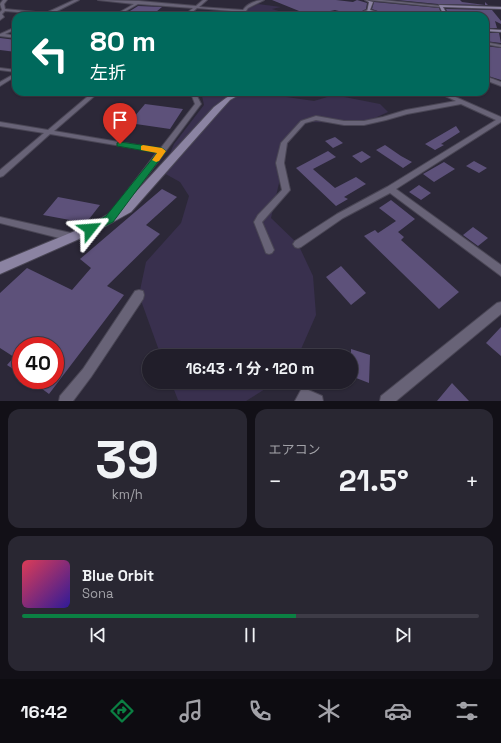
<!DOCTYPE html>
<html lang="ja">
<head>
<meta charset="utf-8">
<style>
	:root { --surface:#211e2a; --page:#292732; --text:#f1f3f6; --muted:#a2a2a8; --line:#3e3c47; --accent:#0b8043 }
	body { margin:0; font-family:"Space Grotesk","Noto Sans JP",sans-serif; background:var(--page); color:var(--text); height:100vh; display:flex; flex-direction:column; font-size:15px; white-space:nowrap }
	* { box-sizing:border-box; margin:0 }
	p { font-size:13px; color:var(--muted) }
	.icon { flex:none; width:22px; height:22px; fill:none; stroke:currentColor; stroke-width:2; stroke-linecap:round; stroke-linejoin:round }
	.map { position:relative; height:401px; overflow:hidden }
	.drawer { display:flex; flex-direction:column; gap:8px; padding:8px; background:#121017; flex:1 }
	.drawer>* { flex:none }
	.banner { position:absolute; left:12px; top:12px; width:477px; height:84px; border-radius:12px; box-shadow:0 1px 3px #0004,0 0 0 1px var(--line); background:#00695c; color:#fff; overflow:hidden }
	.speed { position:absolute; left:12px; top:337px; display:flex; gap:8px; font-size:20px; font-weight:700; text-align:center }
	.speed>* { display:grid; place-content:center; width:52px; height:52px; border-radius:50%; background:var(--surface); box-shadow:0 1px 3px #0004,0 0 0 1px var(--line); line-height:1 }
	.speed .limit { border:6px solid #d22; background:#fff; color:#111 }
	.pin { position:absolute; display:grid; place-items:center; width:34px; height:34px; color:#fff; margin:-41px -17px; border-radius:50% 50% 50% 0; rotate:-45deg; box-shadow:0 0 4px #0007 }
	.pin .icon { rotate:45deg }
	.me { position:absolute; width:44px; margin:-22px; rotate:62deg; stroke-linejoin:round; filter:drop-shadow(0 0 3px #0008) }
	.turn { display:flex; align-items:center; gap:14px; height:84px; padding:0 12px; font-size:18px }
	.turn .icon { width:52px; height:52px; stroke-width:2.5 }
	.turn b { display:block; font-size:28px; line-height:34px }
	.big { font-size:30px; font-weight:700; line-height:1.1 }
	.drawer .tile { flex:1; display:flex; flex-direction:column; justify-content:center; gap:6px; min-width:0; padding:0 14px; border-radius:12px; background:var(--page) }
	.drawer .dial { align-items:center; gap:0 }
	.dial b { font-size:52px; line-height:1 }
	.song { display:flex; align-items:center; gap:12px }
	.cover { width:48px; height:48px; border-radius:6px; background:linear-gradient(135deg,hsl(350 70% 55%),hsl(250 70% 35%)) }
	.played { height:4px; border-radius:2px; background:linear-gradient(90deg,var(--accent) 60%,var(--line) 60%) }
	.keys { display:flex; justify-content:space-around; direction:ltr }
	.heat { display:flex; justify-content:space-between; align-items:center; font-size:22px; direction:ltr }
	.drawer .tiles { flex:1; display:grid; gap:8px; grid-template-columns:1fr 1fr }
	.tile:last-child { grid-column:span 2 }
	.trip { position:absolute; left:142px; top:349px; width:216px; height:40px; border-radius:20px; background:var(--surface); box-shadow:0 1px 3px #0004,0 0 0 1px var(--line); font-weight:700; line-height:40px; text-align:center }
	.dock { display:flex; height:64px; justify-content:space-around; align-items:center; background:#0d0c11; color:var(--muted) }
	.dock .icon { width:28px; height:28px }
	.dock .on { color:var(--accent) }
	.dock b { font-size:18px; color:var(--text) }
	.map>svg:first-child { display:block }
	.green { fill:#39304e }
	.building { fill:#5d517a }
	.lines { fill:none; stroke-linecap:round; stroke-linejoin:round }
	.street-casing { stroke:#4a4655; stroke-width:2 }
	.secondary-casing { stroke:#4a4655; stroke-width:2 }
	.street { fill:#686377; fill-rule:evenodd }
	.secondary { fill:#8b83a2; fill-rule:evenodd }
	.route { fill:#0b8043; stroke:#07532c }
	.slow { fill:#f59e0b }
</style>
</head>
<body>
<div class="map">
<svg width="501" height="401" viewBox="0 0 501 401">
	<rect width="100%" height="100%" fill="#2c2838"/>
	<path class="green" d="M258,4L281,7L272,9L282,12L279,16H249L241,12Z
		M205,92H265L266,94L314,101L334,95L380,104L388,112L364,123L303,122L290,135L271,218L298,244L313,276L316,315L298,356H161L139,295L146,262L181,223L189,196L180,182L162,172L174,144L204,105L202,96Z
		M171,382H276L246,401H181L178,400Z"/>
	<path class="building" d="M272,0H336L353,2L357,0L367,3L366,9L354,15L335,10L316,14L315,16H302L304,13Z
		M397,0H460L462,2L485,5V2L488,5L438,4Z
		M374,2L439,8L441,13L432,14V16L406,15V16H392L372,9Z
		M138,6L162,7L151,16H122Z
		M446,9L492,10L501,21V24L495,21L497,28H487L485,24V16H459L448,14Z
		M490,33H499L501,43L485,41Z
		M0,38L16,40V52L0,50Z
		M485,46L501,48V80L485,75Z
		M145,104L183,109L170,129L129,123Z
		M456,126L460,132L441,144L444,145L435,150L425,144Z
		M335,137L343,143L333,148L325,141Z
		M385,145L401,156L412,162L403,168L376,150Z
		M328,151L336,157L313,169L314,170L335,188L356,177L366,184L344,197L348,199L336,206L296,168Z
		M362,151L371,157L361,163L352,156Z
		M474,161L487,168L479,173L466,166Z
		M444,162L455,169L434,182L423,174Z
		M419,185L431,193L421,200L409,192Z
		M162,189L177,197L146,225L160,234L107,286L124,295L49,394L30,380H55V346H21V374L7,365L14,357L0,348V293L27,268L72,290L91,268L80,259Z
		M58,197L100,205L86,223L43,215Z
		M391,200L415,219L398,232L404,237L401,240L459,292L439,309L364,236L375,230L378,233L396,221L379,208Z
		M473,227L488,238L478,246L463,235Z
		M341,266L366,293L351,305L326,277Z
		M501,327V356L486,343Z
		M351,349L370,355L369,383L351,376Z
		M452,383L469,401H437Z"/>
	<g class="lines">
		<defs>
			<path id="street" d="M3,0H7L4,4L5,9L46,13L74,0H79L51,14L67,16L5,11L2,14L4,17L0,20V12L2,10L0,4Z
				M98,0L139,1L196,6L203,0H207L199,7L243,10C247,4 256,0 264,0L248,8L246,11L253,16H249L243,12L197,8L188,16H184L193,8L138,4L117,16H113L134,4Z
				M369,0H382L442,6L440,7Z
				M367,10L370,11L360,16H355Z
				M337,12L353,16L337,14L316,16Z
				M16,27V29L5,34L16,36V38L0,36V34Z
				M487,29L489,30L487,35L485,36V30Z
				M485,42L501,45V47L485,44Z
				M0,68L16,70V72L0,70Z
				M16,73V76L0,86V82Z
				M485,76L501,82V86L485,80Z
				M93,92H99L54,131L160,149L195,104L192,96L170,94L167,92H183L196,94L201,104L114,220H108L107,218L108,216L157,152L50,134L3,176L0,177V170L44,133L0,126V122L48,130Z
				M437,92H444L501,117V122L396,189L501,265V276L390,193L343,218L301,247L298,248L295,247L293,244L295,241L337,214L387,187L496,120L461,104L407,114L386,120L364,125H344L316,120L305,123L287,143L284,163L290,190L262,222L274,250L272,253L269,254L266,253L254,222L258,215L282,190L276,163L281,143L301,121L316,116L344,121H364L383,117L406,110L456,101Z
				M0,217L71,233L74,234L75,237L74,240L71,241L0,223Z
				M139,290L143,291L144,295L143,299L91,377L73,401H59L60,396L83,369L135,291Z
				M501,302V314L396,401H380L381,396L497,303Z
				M306,389L322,396L323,401H295L301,390Z"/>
			<path id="secondary" d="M365,0L373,2L370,10L391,16H383L367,12L369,2Z
				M439,5L501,7V9L443,7L448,16H444Z
				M485,29L501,30V32L485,31Z
				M236,92H244L230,100L220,111L131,212L95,232L0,274V262L87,226L123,206L214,107L226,98Z"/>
		</defs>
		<use href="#street" class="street-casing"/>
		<use href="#secondary" class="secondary-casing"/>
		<use href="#street" class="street"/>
		<use href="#secondary" class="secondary"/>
	</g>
	<path class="route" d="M120,142L162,148L166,151L113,222L90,233L86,229L87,226L106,216L157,153L117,146V143Z"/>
	<path class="slow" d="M143,145L162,148L166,151L159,161L156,162L152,160L157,153L141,150V146Z"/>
</svg>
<div class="speed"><div class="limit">40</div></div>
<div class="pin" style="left:120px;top:144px;background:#d93025"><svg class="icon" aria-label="arrive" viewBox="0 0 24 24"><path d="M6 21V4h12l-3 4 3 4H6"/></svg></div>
<svg class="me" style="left:90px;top:229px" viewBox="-20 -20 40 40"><path d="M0-17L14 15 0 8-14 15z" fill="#0b8043" stroke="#fff" stroke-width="4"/></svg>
<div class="trip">16:43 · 1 分 · 120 m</div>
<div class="banner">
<div class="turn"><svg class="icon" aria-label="left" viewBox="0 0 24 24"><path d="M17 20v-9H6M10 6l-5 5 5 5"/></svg><div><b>80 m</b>左折</div></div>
</div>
</div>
<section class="drawer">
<div class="tiles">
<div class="tile dial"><b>39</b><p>km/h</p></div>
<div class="tile"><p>エアコン</p>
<div class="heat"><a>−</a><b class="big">21.5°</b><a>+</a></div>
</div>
<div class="tile">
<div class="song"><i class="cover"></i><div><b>Blue Orbit</b><p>Sona</p></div></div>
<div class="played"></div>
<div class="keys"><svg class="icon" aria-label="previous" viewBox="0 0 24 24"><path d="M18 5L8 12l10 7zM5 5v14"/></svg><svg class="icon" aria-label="pause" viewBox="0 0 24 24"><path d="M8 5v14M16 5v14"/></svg><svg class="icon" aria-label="next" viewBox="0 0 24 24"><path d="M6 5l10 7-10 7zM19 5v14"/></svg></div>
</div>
</div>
</section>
<nav class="dock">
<b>16:42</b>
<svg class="icon on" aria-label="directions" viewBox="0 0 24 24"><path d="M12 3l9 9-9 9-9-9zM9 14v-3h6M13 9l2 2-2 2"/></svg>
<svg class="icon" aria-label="music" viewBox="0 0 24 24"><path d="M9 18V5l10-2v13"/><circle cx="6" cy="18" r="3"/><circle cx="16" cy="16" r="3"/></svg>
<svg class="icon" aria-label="phone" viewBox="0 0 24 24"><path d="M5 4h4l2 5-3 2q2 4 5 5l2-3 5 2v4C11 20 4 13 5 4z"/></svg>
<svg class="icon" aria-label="climate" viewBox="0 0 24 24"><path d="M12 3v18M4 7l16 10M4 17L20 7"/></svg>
<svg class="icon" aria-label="car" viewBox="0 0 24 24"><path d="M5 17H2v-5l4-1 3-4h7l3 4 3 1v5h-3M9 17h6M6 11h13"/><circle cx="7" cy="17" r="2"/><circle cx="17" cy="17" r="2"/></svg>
<svg class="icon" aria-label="filters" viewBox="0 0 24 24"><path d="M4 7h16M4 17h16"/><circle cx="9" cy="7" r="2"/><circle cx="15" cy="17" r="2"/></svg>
</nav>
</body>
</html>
